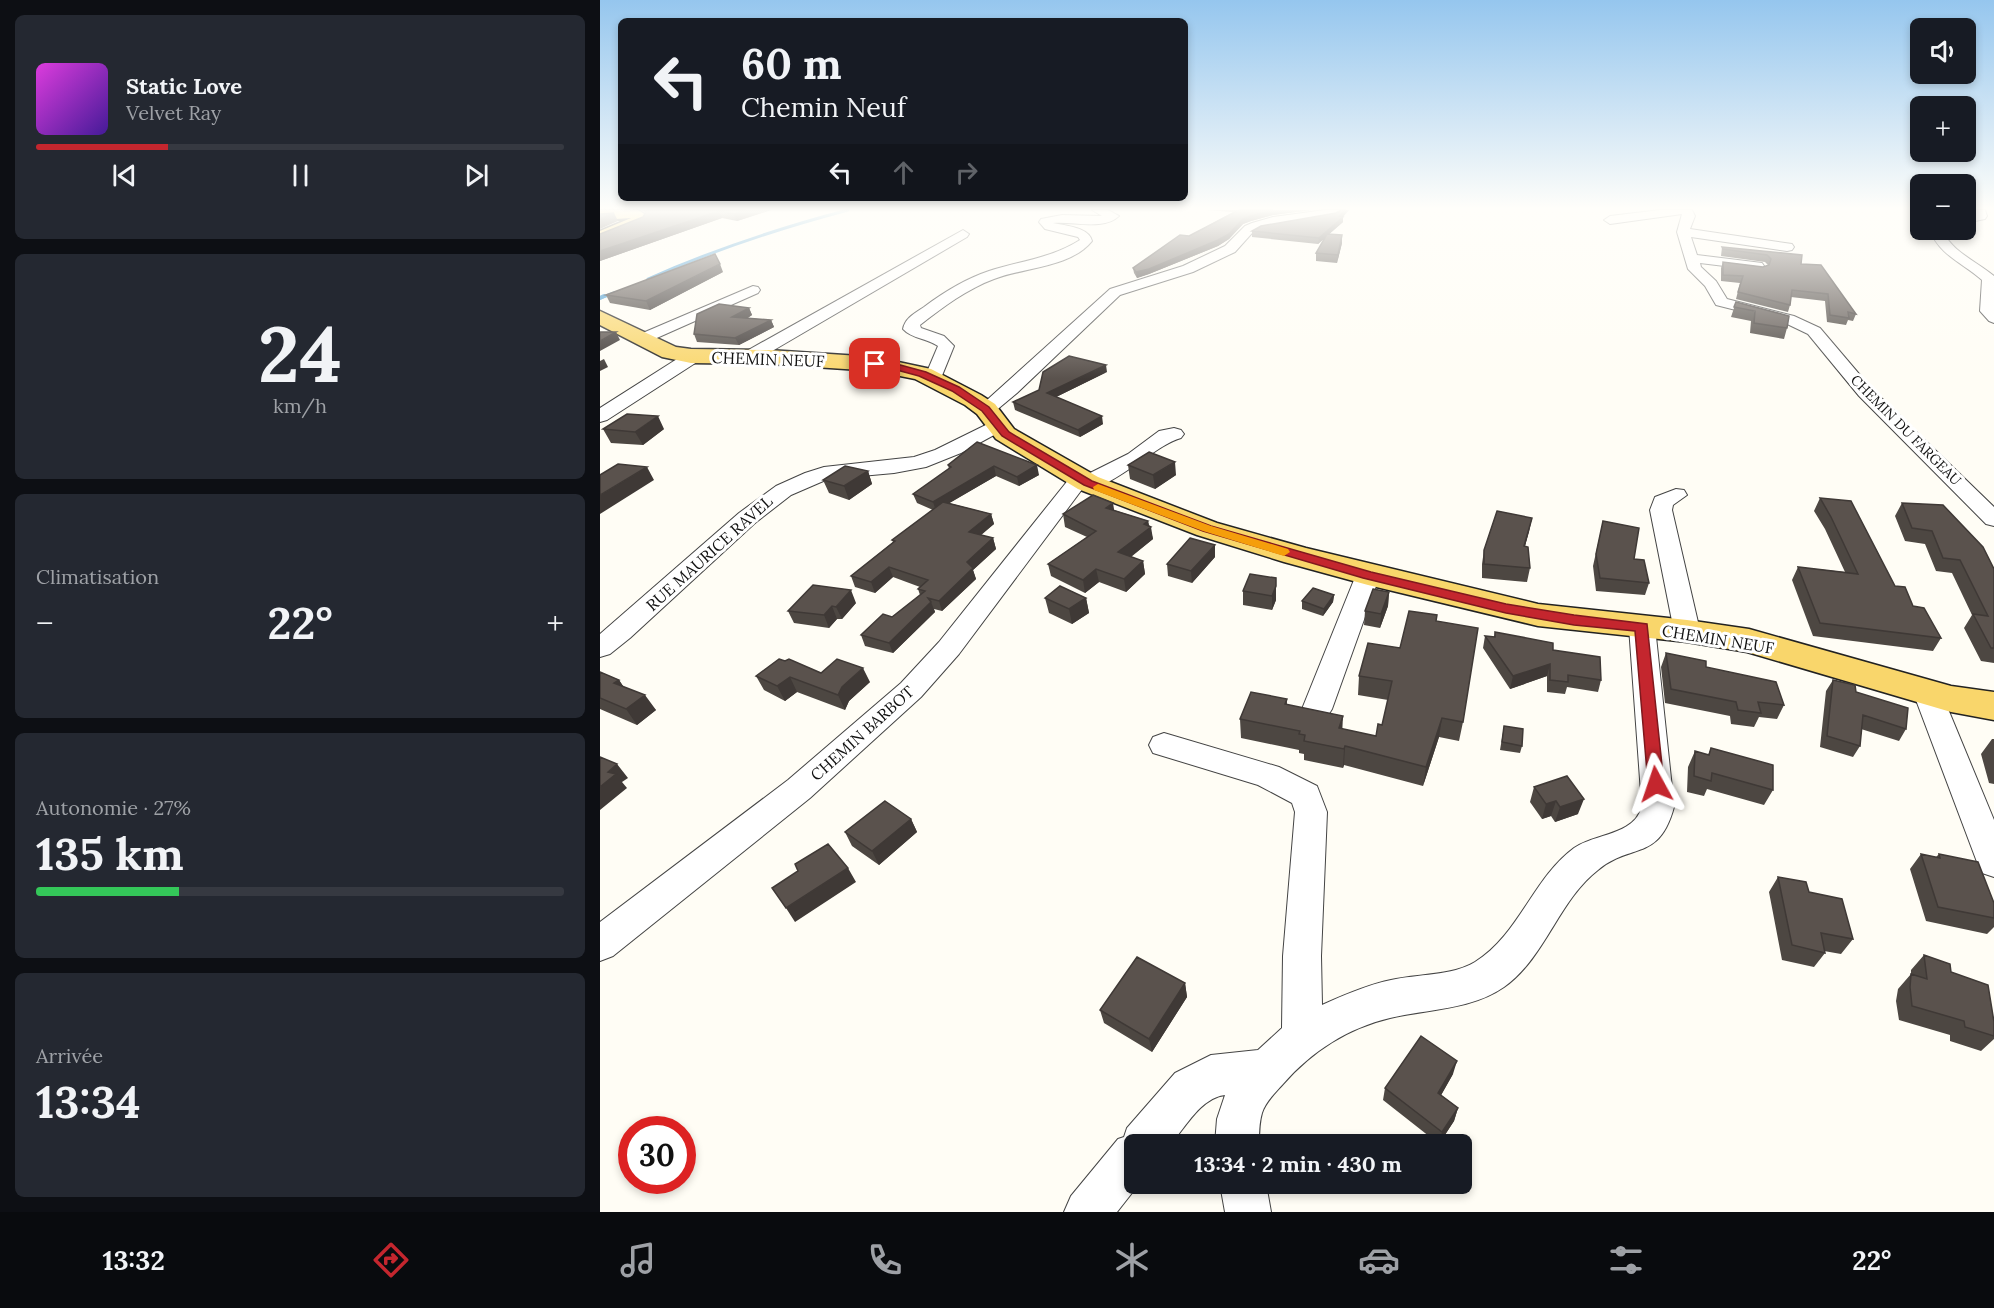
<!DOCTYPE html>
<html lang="fr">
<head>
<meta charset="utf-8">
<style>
	:root { --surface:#171b24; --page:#242831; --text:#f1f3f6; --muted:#9ea1a6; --line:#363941; --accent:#c4262e }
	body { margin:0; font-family:Lora,serif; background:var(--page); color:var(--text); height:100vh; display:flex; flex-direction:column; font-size:22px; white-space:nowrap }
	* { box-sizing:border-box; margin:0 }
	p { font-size:20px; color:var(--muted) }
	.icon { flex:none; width:33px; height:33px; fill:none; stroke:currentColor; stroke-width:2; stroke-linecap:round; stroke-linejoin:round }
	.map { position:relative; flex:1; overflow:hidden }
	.panel { display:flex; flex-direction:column; gap:15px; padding:15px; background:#0d0f14; width:600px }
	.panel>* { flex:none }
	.guide { position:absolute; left:18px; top:18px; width:570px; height:183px; border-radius:9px; box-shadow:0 3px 9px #0003; background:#171b24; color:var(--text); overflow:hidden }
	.controls { position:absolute; left:1310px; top:18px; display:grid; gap:12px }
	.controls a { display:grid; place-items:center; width:66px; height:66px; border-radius:9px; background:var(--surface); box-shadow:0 3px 9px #0003; font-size:30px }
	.speed { position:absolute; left:18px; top:1116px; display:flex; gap:12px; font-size:30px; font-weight:700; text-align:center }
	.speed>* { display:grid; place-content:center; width:78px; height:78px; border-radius:50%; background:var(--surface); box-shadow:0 3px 9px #0003; line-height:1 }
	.speed .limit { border:9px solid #d22; background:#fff; color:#111 }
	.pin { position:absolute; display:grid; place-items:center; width:51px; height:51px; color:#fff; margin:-26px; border-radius:12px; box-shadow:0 3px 9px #0006 }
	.me { position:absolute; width:66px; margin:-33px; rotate:355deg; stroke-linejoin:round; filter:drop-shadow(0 0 4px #0008) }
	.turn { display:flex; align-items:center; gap:21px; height:126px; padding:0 24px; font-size:27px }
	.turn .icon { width:78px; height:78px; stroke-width:2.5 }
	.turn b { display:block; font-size:42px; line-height:51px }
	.lanes { display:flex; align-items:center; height:57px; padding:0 24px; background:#0003; justify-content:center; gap:30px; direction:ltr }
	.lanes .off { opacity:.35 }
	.big { font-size:45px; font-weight:700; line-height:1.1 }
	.panel .tile { flex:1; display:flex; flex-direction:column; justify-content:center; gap:9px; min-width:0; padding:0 21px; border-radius:9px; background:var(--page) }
	.panel .dial { align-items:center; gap:0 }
	.dial b { font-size:78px; line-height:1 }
	.song { display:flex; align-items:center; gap:18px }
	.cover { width:72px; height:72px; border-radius:9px; background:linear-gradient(135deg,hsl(300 70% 55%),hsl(260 70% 35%)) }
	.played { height:6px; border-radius:3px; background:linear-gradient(90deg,var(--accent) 25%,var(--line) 25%) }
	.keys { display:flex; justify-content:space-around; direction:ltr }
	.heat { display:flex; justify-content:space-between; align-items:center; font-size:33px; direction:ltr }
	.charge { height:9px; border-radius:4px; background:linear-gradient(90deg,#34c759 27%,var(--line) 0) }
	.trip { position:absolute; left:524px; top:1134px; width:348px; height:60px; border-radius:9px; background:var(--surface); box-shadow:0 3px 9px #0003; font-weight:700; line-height:60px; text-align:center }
	.tab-bar { display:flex; height:96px; justify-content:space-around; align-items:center; background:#090b0e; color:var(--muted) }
	.tab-bar .icon { width:42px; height:42px }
	.tab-bar .on { color:var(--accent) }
	.tab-bar b { font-size:27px; color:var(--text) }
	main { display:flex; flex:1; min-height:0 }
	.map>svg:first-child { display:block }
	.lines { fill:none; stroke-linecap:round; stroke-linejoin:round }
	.stream-far1 { stroke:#3f96cf; stroke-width:3 }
	.stream { stroke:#3f96cf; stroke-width:4 }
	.minor-casing { stroke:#444; stroke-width:2 }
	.major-casing { stroke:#222; stroke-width:3 }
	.minor { fill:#fff; fill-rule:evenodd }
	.major { fill:#f9d66b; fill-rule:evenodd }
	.wall { fill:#4d4742 }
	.shaded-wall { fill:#3f3936 }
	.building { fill:#5a524d; stroke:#3f3936; stroke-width:1.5 }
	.route { fill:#c4262e; stroke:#7f191e; stroke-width:1.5 }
	.slow { fill:#f59e0b }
	.labels { text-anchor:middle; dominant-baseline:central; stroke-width:6; stroke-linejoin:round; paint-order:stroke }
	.far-street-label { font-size:14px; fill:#111; stroke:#fff }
	.street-label { font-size:16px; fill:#111; stroke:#fff }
</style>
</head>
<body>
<main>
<section class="panel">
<div class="tile">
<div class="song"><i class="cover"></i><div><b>Static Love</b><p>Velvet Ray</p></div></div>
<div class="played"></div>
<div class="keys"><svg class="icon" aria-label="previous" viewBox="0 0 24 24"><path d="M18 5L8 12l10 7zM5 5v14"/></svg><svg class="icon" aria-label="pause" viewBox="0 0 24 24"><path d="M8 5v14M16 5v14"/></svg><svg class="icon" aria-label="next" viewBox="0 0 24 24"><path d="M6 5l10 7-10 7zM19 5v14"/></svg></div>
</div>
<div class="tile dial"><b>24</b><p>km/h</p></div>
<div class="tile"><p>Climatisation</p>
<div class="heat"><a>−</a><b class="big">22°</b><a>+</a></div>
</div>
<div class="tile"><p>Autonomie · 27%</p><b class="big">135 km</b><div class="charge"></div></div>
<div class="tile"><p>Arrivée</p><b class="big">13:34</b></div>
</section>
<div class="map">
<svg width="1394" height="1212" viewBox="0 0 1394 1212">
	<rect width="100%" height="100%" fill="#fffdf5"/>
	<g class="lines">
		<path class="stream-far1" d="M48,279C113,250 180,228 248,210
			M0,298L14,293"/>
		<path class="stream" d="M0,298L4,296"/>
		<defs>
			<path id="minor" d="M492,210H508L519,216C503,231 473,221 453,223C466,226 489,227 492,241C470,268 425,267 394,279C367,289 343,307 320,325L321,328L344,336L354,346L339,383H327L324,379L338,346C327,338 312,339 303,329C305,318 315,313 324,307C344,292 365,279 389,271C420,261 452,258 480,240L478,237L445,229L439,222L441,219L462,215L502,216Z
				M725,210H739L741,212L735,216L660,229L653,232L635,252L593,272L520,295L417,393L393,413H379L377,409L510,289L583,266L625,246L645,226L652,223L673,217Z
				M1060,210H1092L1095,216L1090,229L1192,244L1194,247L1192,250L1187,251L1091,237L1097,255L1162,263L1164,266L1162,269L1157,270L1100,263L1101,267L1116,281L1127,299L1194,316L1220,328L1271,388L1394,507V526L1386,524L1259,396L1208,334L1183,322L1116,305L1105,286L1088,269L1077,232L1082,214L1010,224L1004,220L1010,216Z
				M1373,210H1385L1387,216L1385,219L1365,223V215L1374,214Z
				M363,230L369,234L367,237L155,361L149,362L141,357L143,353Z
				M1330,230H1342C1352,252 1376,261 1394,276V323L1389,321L1380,311L1382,280C1363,263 1339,255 1330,230Z
				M153,286L158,287L160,290L158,293L50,341H38L36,338L38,335Z
				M94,351L100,352L102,356L100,360L7,420L0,422V408L88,352Z
				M398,419L405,421L408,425L405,429L361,453L326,467L294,473L228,479L191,495L155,523L30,638L10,654L0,657V634L139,513L176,486L205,473L224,467L314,457L335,450Z
				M574,428L581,430L584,434L581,438C556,444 507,494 483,488L359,654L321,697L210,798L13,956L0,961V922L188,780L301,683L339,642L473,474L480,472L488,474L528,454L559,431Z
				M1076,489L1084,490L1087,495L1073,505L1072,510L1100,631L1096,637L1087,640L1078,637L1074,631L1050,510L1055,497Z
				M768,567L777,570L780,575L732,709L727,717L717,720L707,717L702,709L756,575L759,570Z
				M1042,618L1051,621L1055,627L1074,807C1059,862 1032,842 998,870C958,901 946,957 904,987C871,1010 828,1009 790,1018C748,1028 712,1051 683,1084C676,1092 665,1102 662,1113C659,1123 659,1134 659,1144H615L617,1119L625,1095C601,1098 586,1126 571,1144H534V1184H539L517,1212H464L471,1196L518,1139L524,1137L527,1128L575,1073L611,1055L658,1050L682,1028L683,956L695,812L692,803L658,785L553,753L549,745L553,737L564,733L679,767L717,786L727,812L721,956L722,1005C744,995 767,985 791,980C817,974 852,976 875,962C919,935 933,878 974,848C996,833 1033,836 1042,807L1029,627L1033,621Z
				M1327,682L1337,685L1341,692L1394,820V877L1382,873L1377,862L1313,692L1317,685Z
				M620,1184H666L671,1212H625Z"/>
			<path id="major" d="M0,210H38L49,217L46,223L0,242V231L31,218L0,220Z
				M0,311L76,347L91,349L169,350L275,357L331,369L381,395L395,404L414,429L498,477L617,523L706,548L938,604L1087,620L1149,629L1351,686L1394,692V720L1351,712L1147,652L1087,642L938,626L768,585L684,562L597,535L478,489L396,439L377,414L365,405L315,379L275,371L169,364L91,363L62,357L0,325Z"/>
		</defs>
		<use href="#minor" class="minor-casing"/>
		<use href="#major" class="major-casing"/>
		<use href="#minor" class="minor"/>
		<use href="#major" class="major"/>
	</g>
	<path class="wall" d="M41,210H171L137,221L122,218L0,261V234L43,217L46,213Z
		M606,210H711L673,215L651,221L643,224L629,239L618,246L549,274L537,278L534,273L533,268L589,236L633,212Z
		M743,217V222L729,234L742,243L737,263L716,261V253L724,239L718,244L652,237V231Z
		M1122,247L1202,255L1201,264L1256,314L1253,321L1248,320L1246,325L1227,322L1225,301L1191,297L1190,305L1188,312L1136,299L1140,283L1121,281V268L1123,262L1163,267L1168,265L1165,262L1121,256Z
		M123,272L50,310L10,303L6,295Z
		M1136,302L1187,328L1184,339L1150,333L1151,321L1131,317Z
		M149,308L152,315L148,318L171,320L174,327L139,345L97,342L94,334Z
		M507,372L456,397L503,424L480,437L415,410L413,402Z
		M3,429H64L43,445L11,443Z
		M377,442L439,475L419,486L396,476L349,503L391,514L394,524L380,535L393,538L396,549L373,570L376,579L342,611L334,609L335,612L293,653L265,646L261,635L292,617L320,595L318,589L320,587L293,577L275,593L255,587L251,576L293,542L292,540L333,510L317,503L313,494L349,469L348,465Z
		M528,465L576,475L555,489L530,479Z
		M268,471L272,484L249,500L229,493L223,480Z
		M1220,498L1295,586L1341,638L1333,651L1213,636L1192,580L1198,567L1245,572L1225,529L1214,511Z
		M1302,503L1394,569V663L1381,661L1364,628L1372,615L1352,573L1336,571L1325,544L1305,541L1295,516Z
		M514,510L548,521L553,539L531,557L543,561L545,574L526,592L499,582L485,593L451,576L448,564L487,537L465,527L463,514Z
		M932,518L925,546L930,568L927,582L882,578V564L884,550Z
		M1003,521L1034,559L1049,583L1045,595L996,591L993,566Z
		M615,557L592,583L568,576L567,564Z
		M676,578V600L672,610L643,605V591Z
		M789,592L788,606L780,628L764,625L765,611Z
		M734,595L733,602L723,616L702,609V601Z
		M445,598H486L489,613L472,624L449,613Z
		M256,603L242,619H237L229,628L194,623L188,611Z
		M836,621L863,722L859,741L839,737L823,786L744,765L743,768L704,760V754L699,753V750L641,738L640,719L687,699V704L742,729L776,736L782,725L788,700L758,695L759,676L800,648Z
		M895,632L953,650L1001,680L998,692L967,687L965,694L947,692V676L910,689L883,648L885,636L894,637Z
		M1066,653L1106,667L1184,705L1177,719L1159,717L1154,727L1131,724L1130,716L1065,703L1061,667Z
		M185,661L221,673L270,682L249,701L245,710L197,692L185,701L164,690L156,676Z
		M0,672L19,680L23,686L56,710L37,725L0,709Z
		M1233,680L1256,692L1306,729L1299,741L1261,729L1260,746L1253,757L1220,747L1226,691Z
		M904,726L922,746L920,753L900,750Z
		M1392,739H1394V784L1389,783L1381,754Z
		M1111,748L1173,790L1164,805L1107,789L1104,796L1087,792L1088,767L1095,751L1108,755Z
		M934,787L978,814L955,822L951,816L942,819L930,802Z
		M311,819L317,832L279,865L252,846L245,832Z
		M1321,854L1336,857L1339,854L1394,903V927L1387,934L1326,921L1310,869Z
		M1178,877L1209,892L1253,939L1241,954L1224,951L1225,953L1214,967L1182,960L1169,892Z
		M1324,955L1351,972L1394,1022V1039L1381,1051L1350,1041V1035L1299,1020L1296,1001L1298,989L1311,974V970Z
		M585,983L587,997L552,1052L504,1023L500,1010Z
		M853,1074L841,1095L858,1108L854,1121L839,1144L783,1100L785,1088Z"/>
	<path class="shaded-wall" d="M146,210H171L137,221L134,214Z
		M673,210H711L673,215L651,221L643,224L629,239L618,246L549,274L537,278L536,272L643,219L651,216Z
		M745,210H749L743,217V222L718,244L719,238Z
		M119,211L122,218L0,261V251Z
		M14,213L18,221L0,229V219Z
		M742,235V243L737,263L738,255Z
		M120,264L123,272L50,310L46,301Z
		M149,308L152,315L136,324L132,317Z
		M171,320L174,327L139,345L135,338Z
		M16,332L20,340L0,351V341Z
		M4,359L8,367L0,371V361Z
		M506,365L507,372L448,401L447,393Z
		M58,416L64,429L43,445L35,432Z
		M502,416L503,424L480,437L478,430Z
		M575,462L576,475L555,489L553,475Z
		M437,465L439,475L419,486L417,477Z
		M394,466L396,476L336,511L333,502Z
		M47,467L54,480L0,514V495Z
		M268,471L272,484L249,500L244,486Z
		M513,503L515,515L506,508Z
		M391,514L394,524L372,543L369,532Z
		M932,518L929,532L921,560L924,546Z
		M548,521L549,528L551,527L553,539L520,565L518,552L544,524Z
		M393,538L396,549L373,570L376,579L342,611L339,601L367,562Z
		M615,545V557L592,583L591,571Z
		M543,561L545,574L526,592L524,579Z
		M289,567L293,577L275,593L271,582Z
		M496,569L499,582L485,593L483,580Z
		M676,586V600L672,610V596Z
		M251,590L256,603L242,619L236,607Z
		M789,592L788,606L780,628L781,614Z
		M734,595L733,602L723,616L724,609Z
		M486,598L489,613L472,624L469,609Z
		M331,602L335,612L293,653L289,643Z
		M232,606L237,619L229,628L224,615Z
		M950,664L947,676L910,689L913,676Z
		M263,668L270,682L249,701L245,710L238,695L242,687Z
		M190,677L197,692L185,701L177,686Z
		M19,680L29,695L14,683Z
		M45,695L56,710L37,725L26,709Z
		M743,716L742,736L739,728Z
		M842,718L839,737L823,786L826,767Z
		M745,746L744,765L743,768L744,749Z
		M17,764L28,778L22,782L27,788L0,810V787L8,772Z
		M984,799L978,814L955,822L960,807Z
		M956,801L951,816L942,819L946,804Z
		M311,819L317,832L279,865L272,851Z
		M248,868L256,882L195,922L186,908Z
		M585,983L587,997L552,1052L549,1039Z
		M857,1061L853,1074L835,1106L838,1093Z
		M858,1108L854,1121L839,1144L842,1132Z"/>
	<path class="building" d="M47,210H146L134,214L119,211L0,251V234L43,217Z
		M639,210H673L651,216L643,219L629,234L618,240L549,269L536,272L533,268L580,235L589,236Z
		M741,210H745L739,216L743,217L719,238L652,231L661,226L736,213Z
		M14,213L0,219V214Z
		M727,234L742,235L738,255L716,253Z
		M1122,247L1202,255L1201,264L1221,265L1256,314L1248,312L1249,318L1230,315L1228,294L1192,290L1190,305L1138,292L1143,276L1123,275V262L1163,267L1169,265L1171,259L1167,255L1123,249Z
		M115,254L120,264L46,301L6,295Z
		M1136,302L1189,316L1187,328L1154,323L1155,311L1134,307Z
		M119,304L149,308L132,317L171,320L135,338L94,334L97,314Z
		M0,332H16L0,341Z
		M469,356L506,365L447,393L502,416L478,430L413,402L439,390L443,372Z
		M27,414L58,416L35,432L3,429Z
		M377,442L437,465L417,477L394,466L333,502L313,494L351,467L348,465Z
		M549,452L575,462L553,475L528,465Z
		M18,464L47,467L0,495V475Z
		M245,466L268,471L244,486L223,480Z
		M493,495L513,503L506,508L548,521L544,524L551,527L518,552L543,561L524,579L496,569L483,580L448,564L496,531L463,514Z
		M1220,498L1251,501L1295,586L1305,587L1313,606L1324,608L1341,638L1220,623L1198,567L1258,574L1231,517Z
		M343,502L391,514L369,532L393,538L367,562L373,568L339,601L328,598L331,602L289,643L261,635L283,614L292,617L325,591L318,589L328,580L289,567L271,582L251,576L295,541L292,540Z
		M1302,503L1343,505L1383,547L1394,569V648H1391L1373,614L1388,616L1360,560L1343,558L1332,531L1312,528Z
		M897,511L932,518L924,546L928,547L930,568L884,564V550Z
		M1003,521L1039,528L1034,559L1044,560L1049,583L1000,578L996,554Z
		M590,538L615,545L591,571L567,564Z
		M650,574L676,578V586L672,596L643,591Z
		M213,585L251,590L236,607L232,606L224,615L188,611Z
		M460,586L486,598L469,609L445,598Z
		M713,588L734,595L724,609L702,601Z
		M773,589L789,592L781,614L765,611Z
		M809,611L837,615L836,621L878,628L863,722L842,718L826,767L745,746L744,749L704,741L705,735L699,734L700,731L640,719L651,692L687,699L685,704L743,716L739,728L776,736L778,724L782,725L792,681L759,676L768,643L800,648Z
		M895,632L953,643V650L1000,657L1001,680L968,675V682L950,680V664L913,676L885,636L895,637Z
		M1066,653L1106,661V667L1176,682L1184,705L1158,702L1161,713L1138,710L1136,702L1071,689Z
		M179,659L185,661L189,659L221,673L237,659L263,668L242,687L238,695L190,677L177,686L156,676Z
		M0,672L19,680L14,683L45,695L26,709L0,698Z
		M1233,680L1255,685L1256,692L1308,708L1306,729L1263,715L1260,746L1227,736Z
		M904,726L923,729L922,746L902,742Z
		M1111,748L1173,765V790L1112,773L1111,781L1094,776L1095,751L1109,755Z
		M0,757L17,764L8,772L16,774L0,787Z
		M967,776L984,799L960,807L956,801L946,804L934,787Z
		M285,801L311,819L272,851L245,832Z
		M228,844L248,868L186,908L172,888L198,871L195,864Z
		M1321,854L1340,858L1339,854L1378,862L1394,903V918L1338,907Z
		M1178,877L1206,882L1209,892L1242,899L1253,939L1221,933L1225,953L1192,945Z
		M1324,955L1350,964L1351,972L1388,985L1394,1022V1036L1365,1027L1364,1021L1312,1006L1310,987L1311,974L1327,979Z
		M537,957L585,983L549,1039L500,1010Z
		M821,1036L857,1061L838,1093L858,1108L842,1132L785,1088Z"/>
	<linearGradient id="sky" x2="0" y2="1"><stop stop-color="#95c6ee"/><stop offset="0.55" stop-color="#fffefa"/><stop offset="1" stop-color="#fffefa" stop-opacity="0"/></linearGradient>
	<rect width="1394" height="379" fill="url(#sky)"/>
	<path class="route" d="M272,362L293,363L326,372L359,387L389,407L409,432L492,481L611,526L771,572L906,604L974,615L1047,624L1064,784L1062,789L1056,791L1050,789L1048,784L1035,631L974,625L906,613L763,578L603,531L484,485L402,436L382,411L352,391L319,376L293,369L272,366Z"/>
	<path class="slow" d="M498,484L611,526L688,549L690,552L684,556L603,531L494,490L493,487Z"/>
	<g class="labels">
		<g class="far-street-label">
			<text transform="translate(1306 430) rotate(45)">CHEMIN DU FARGEAU</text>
		</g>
		<g class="street-label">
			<text transform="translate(168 359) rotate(2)">CHEMIN NEUF</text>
			<text transform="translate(109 553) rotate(-42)">RUE MAURICE RAVEL</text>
			<text transform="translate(1118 639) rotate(9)">CHEMIN NEUF</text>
			<text transform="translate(262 733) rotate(-42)">CHEMIN BARBOT</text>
		</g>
	</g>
</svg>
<div class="controls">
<a><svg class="icon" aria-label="sound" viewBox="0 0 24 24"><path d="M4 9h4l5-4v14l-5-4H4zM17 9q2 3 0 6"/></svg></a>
<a>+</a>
<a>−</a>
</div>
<div class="speed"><div class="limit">30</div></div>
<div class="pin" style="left:275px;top:364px;background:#d93025"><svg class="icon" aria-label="arrive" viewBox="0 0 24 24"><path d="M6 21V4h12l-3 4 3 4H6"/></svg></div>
<svg class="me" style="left:1056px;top:784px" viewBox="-20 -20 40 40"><path d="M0-17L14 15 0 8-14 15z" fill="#c4262e" stroke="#fff" stroke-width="4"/></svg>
<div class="trip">13:34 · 2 min · 430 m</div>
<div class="guide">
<div class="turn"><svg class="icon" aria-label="left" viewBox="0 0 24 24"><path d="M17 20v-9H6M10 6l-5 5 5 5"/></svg><div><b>60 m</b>Chemin Neuf</div></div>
<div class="lanes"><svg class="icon" aria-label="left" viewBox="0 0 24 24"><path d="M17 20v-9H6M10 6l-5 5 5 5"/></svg><svg class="icon off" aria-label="ahead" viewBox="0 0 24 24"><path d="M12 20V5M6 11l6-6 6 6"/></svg><svg class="icon off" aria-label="right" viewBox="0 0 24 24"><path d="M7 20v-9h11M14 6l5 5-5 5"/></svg></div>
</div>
</div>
</main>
<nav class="tab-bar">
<b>13:32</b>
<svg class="icon on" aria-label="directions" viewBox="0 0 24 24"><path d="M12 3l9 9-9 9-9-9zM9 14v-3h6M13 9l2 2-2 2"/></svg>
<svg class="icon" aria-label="music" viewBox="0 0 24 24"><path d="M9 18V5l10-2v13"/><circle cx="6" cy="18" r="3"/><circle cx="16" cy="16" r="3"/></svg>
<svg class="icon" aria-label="phone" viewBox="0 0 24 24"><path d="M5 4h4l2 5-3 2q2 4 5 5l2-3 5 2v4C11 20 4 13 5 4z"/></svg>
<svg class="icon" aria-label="climate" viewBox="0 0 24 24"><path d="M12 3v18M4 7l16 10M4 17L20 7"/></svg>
<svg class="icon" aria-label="car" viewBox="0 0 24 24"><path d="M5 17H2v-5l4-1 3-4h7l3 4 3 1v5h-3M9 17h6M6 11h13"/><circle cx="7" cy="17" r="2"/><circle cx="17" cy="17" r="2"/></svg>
<svg class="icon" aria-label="filters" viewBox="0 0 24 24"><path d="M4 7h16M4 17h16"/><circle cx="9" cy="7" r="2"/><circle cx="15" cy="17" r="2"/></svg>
<b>22°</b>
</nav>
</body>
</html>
